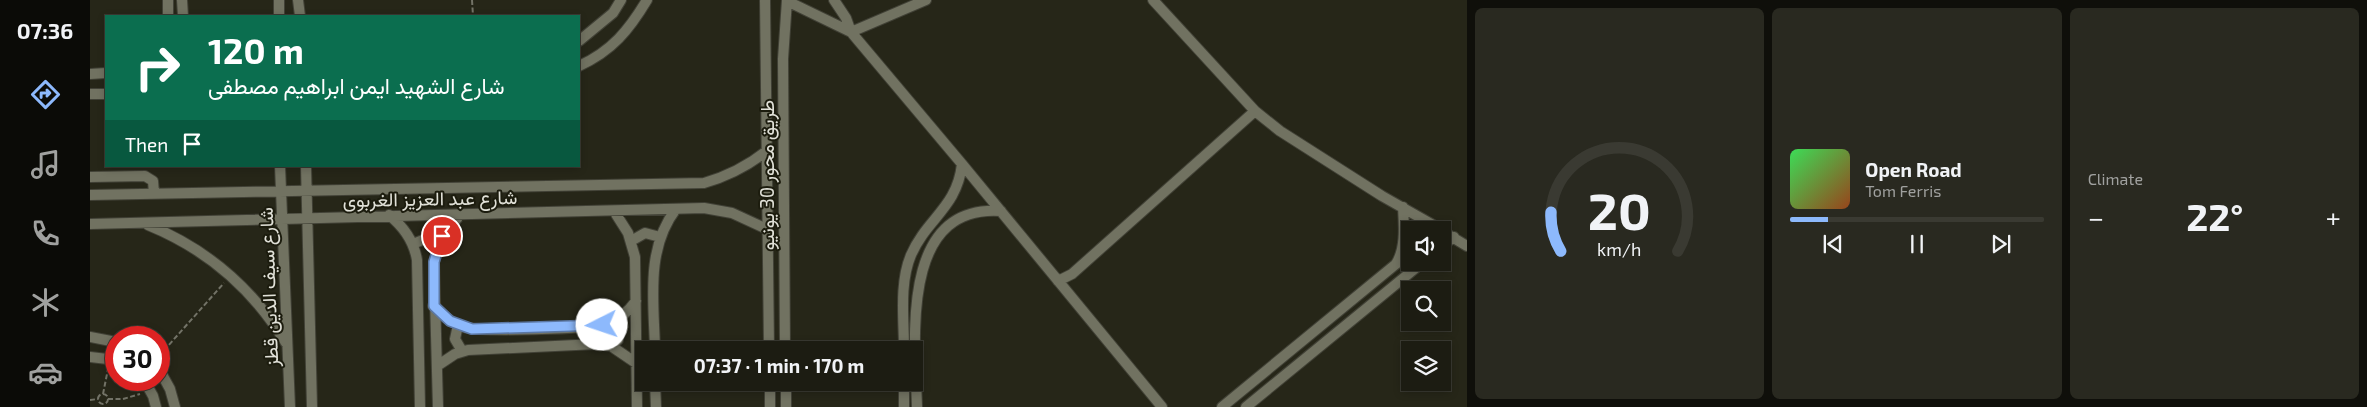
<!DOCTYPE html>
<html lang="en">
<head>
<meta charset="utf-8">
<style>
	:root { --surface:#1c1c12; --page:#292920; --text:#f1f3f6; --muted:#a0a19f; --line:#3a3a32; --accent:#8db9fc }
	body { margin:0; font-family:"Exo 2",Vazirmatn,sans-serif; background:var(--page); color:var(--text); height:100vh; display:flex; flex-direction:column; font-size:19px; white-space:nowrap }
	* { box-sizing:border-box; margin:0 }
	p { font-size:16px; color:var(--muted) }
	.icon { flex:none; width:28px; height:28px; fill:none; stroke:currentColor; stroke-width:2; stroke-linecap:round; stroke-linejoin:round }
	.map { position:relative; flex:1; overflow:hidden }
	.side { display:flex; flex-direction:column; gap:8px; padding:8px; background:#0f0f0a; width:900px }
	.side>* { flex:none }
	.hud { position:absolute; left:15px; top:15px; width:475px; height:152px; border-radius:0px; box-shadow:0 2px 8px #0003,0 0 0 1px var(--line); background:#0b6e4f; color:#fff; overflow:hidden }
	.buttons { position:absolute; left:1311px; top:221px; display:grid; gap:10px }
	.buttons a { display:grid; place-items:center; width:50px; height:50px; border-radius:0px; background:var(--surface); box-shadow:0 2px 8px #0003,0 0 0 1px var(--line); font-size:25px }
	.speed { position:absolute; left:15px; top:326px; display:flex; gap:10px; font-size:25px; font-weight:700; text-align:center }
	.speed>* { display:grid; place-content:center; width:65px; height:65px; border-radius:50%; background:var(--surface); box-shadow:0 2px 8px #0003,0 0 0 1px var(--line); line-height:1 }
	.speed .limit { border:8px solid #d22; background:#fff; color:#111 }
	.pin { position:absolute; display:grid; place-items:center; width:42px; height:42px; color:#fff; margin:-21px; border:2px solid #fff; border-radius:50%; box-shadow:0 1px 5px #0007 }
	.me { position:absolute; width:55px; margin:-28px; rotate:266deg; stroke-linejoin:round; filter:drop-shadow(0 0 4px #0008) }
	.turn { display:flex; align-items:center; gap:18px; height:105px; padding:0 20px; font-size:22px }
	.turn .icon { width:65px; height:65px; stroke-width:2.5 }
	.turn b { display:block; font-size:35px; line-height:42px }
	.then { display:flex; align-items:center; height:48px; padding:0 20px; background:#0003; gap:10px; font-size:19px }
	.big { font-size:38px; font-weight:700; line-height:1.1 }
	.side .card { flex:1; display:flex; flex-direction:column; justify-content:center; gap:8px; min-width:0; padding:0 18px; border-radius:8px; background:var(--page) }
	.side .dial { align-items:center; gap:0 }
	.dial svg { height:130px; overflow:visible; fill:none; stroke:var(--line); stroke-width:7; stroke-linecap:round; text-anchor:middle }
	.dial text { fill:var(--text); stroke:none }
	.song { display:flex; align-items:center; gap:15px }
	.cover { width:60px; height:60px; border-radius:8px; background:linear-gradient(135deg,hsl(130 70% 55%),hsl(20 70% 35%)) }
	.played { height:5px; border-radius:2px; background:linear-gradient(90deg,var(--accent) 15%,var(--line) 15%) }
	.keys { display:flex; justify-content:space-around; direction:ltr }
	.heat { display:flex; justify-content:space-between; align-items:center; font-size:28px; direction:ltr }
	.side .tiles { flex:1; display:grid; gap:8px; grid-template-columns:repeat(3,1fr) }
	.trip { position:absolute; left:545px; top:341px; width:288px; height:50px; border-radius:0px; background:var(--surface); box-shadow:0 2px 8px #0003,0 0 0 1px var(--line); font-weight:700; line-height:50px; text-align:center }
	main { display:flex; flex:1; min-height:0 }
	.tabs { display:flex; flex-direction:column; width:90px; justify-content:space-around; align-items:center; background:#0b0b07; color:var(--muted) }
	.tabs .icon { width:35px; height:35px }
	.tabs .selected { color:var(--accent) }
	.tabs b { font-size:22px; color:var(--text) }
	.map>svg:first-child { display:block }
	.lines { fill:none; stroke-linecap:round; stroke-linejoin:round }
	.minor-casing { stroke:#414136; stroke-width:12 }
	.path { stroke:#737367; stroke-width:2; stroke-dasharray:5 2.5; stroke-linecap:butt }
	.minor { stroke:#717261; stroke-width:10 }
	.route-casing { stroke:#5c78a4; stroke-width:12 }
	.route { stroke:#8db9fc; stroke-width:9 }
	.labels { text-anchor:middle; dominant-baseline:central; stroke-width:4; stroke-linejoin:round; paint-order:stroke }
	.street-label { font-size:19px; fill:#e1e1d8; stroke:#1c1c0e }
</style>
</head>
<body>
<main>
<nav class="tabs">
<b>07:36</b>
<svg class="icon selected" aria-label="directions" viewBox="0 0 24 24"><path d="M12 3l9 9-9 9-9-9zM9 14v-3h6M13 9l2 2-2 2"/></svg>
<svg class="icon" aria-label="music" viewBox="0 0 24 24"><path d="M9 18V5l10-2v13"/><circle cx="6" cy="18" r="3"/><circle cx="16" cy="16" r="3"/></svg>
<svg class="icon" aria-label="phone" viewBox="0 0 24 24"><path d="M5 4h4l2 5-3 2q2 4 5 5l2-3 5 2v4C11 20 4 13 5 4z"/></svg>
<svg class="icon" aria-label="climate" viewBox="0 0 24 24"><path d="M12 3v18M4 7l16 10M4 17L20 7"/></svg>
<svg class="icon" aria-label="car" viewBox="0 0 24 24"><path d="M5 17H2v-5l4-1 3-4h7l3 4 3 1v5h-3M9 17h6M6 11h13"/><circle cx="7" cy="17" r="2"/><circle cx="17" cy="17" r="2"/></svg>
</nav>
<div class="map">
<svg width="1377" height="407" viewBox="0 0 1377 407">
	<rect width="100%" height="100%" fill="#262618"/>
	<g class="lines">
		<defs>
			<path id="minor" d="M78,0V16
				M92,0L93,16
				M189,0V16
				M208,0L210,16
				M675,0L679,350
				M744,0L756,18L761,32L872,164L1072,407
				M1063,0L1165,111L1190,131L1292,196L1352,230
				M697,1L761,32L836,0
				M489,41L523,13L531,0
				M489,66C522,51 539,30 557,0
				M0,74L16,73
				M0,94H16
				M190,166L200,407
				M216,166L222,407
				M0,177L55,176L63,181L64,193
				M0,195L614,183C639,176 658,166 678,150
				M524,211L538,233L545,257L547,407
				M299,215C314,227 324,242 327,260L330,407
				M0,224L614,208L642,213L677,229
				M58,225C117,249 163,289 196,343
				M1352,231L1377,246
				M541,241L555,233L570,237
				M323,244L335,239L348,244
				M1352,246L1364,237
				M968,281L982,274L1165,111
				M343,306C352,315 362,324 374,327C390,332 500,329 516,324C529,320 538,312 546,301
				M368,325L365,339L372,351
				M0,337L26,342
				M521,346L528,340L529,331L522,321
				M565,350C564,303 555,249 586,209
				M695,350L693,59L697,0
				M814,350C814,320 809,283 821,255C837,218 867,208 872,164
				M0,357L26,360
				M347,366L365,354L378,350L507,344L521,346L546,363
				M69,369L80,389L85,407
				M54,380L63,396L66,407
				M565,382L566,407
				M680,382V407
				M696,382V407
				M348,407L344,262L352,236L370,215
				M814,407V382
				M827,407C825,340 809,204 911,211
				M1132,407L1306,264C1316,248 1314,226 1313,207
				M1156,407L1333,262"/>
		</defs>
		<use href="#minor" class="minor-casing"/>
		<path class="path" d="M382,0L383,16
			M69,356L134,283
			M8 399a5 5 0 1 1 10 0a5 5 0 1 1-10 0Z
			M13,394L18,369
			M18,399H33L50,394
			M0,400L8,399"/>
		<use href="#minor" class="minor"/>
	</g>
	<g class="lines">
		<defs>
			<path id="route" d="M352,236L344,262V306L360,321L382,329L512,325"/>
		</defs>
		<use href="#route" class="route-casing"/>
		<use href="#route" class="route"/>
	</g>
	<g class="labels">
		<g class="street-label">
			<text transform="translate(676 175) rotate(-90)">طريق محور 30 يونيو</text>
			<text transform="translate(340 198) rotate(-1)">شارع عبد العزيز الغربوى</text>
			<text transform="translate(178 287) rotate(-92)">شارع سيف الدين قطز</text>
		</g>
	</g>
</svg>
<div class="buttons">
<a><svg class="icon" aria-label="sound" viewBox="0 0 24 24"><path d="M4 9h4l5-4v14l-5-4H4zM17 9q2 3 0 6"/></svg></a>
<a><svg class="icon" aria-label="search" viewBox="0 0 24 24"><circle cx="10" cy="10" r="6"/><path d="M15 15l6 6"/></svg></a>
<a><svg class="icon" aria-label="layers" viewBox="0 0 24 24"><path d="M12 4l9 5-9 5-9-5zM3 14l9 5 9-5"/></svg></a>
</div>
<div class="speed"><div class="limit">30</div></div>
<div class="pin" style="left:352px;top:236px;background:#d93025"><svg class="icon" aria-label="arrive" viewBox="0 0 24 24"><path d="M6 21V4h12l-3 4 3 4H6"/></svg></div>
<svg class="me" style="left:512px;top:325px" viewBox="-20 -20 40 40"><circle r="19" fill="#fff"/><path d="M0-13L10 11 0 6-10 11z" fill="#8db9fc"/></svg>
<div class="trip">07:37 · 1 min · 170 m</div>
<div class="hud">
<div class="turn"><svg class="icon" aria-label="right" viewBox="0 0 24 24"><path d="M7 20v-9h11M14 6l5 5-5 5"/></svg><div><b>120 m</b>شارع الشهيد ايمن ابراهيم مصطفى</div></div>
<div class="then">Then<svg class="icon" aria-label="arrive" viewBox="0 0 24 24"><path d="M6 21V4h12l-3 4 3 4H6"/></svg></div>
</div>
</div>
<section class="side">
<div class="tiles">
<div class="card dial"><svg viewBox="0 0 100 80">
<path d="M14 69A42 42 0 1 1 86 69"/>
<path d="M14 69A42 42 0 0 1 8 45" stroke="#8db9fc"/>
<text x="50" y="56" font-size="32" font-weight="700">20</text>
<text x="50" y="72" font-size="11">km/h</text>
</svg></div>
<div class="card">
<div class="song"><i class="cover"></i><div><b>Open Road</b><p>Tom Ferris</p></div></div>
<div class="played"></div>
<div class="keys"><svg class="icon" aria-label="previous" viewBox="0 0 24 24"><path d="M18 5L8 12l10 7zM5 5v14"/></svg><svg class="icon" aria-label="pause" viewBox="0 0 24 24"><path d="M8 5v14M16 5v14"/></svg><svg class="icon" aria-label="next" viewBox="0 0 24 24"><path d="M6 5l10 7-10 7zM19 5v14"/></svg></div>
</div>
<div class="card"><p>Climate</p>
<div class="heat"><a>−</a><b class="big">22°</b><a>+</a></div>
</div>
</div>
</section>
</main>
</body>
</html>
